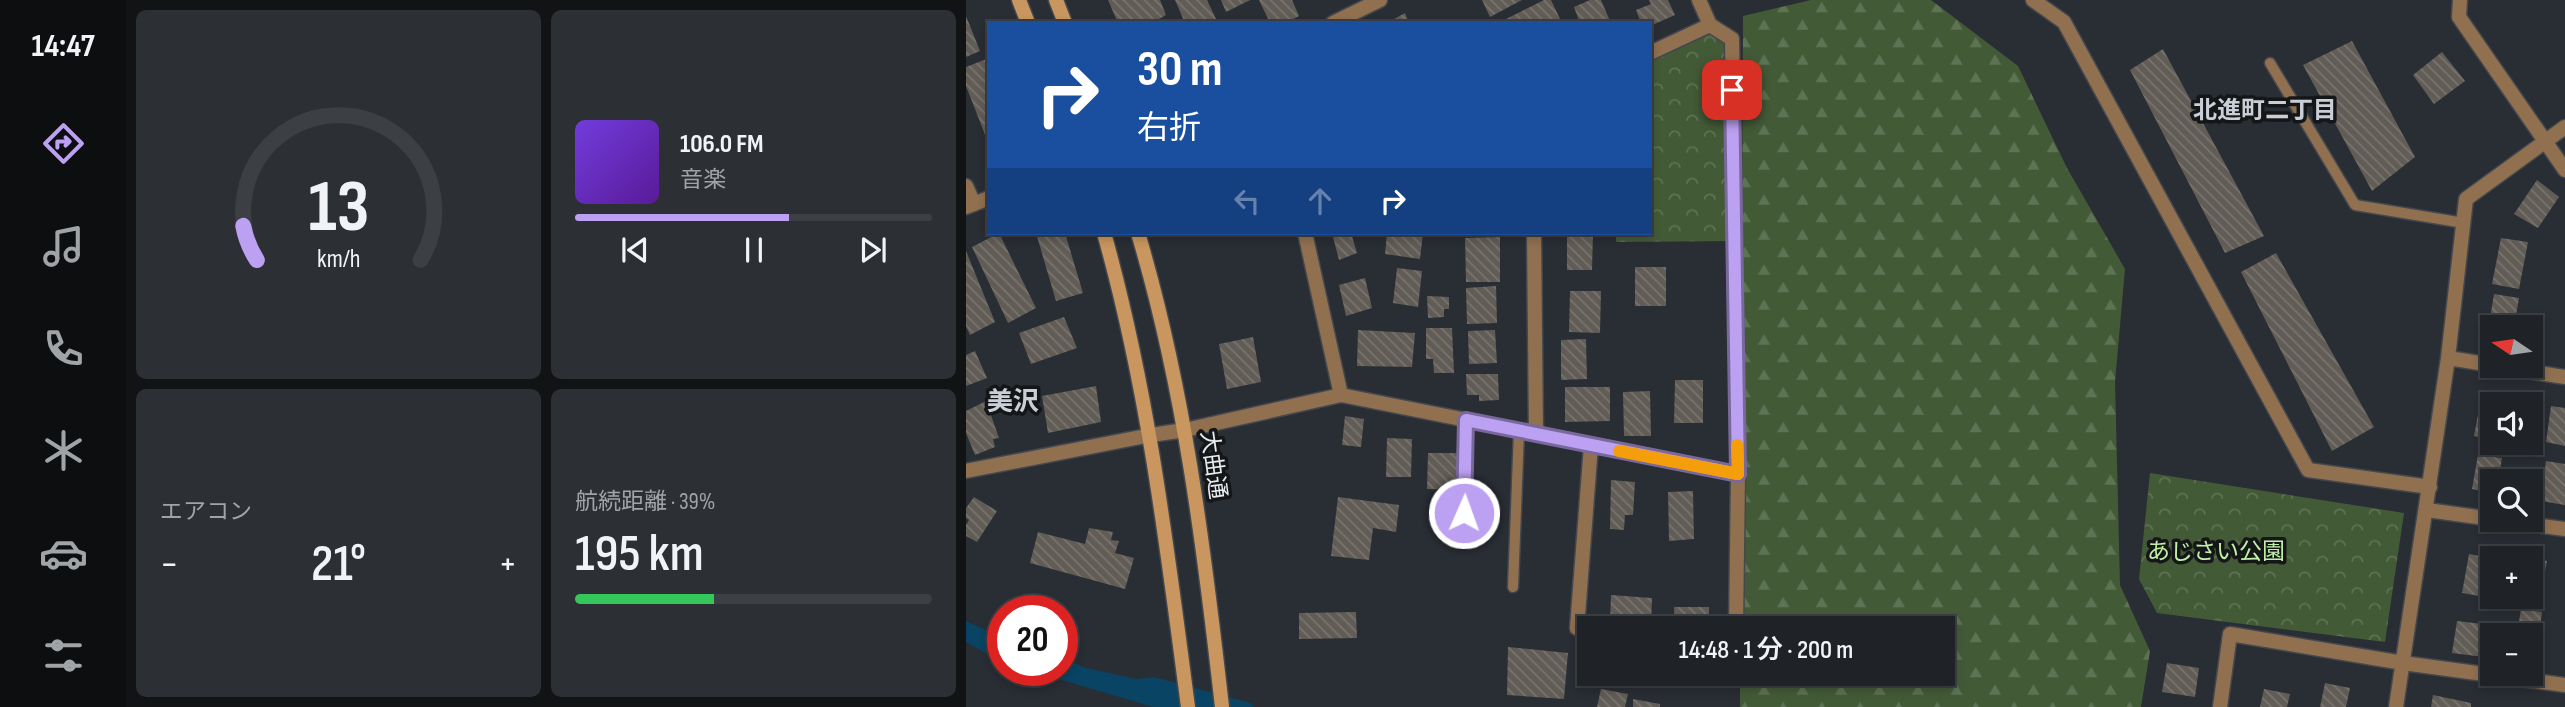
<!DOCTYPE html>
<html lang="ja">
<head>
<meta charset="utf-8">
<style>
	:root { --surface:#1f2227; --page:#2c2f33; --text:#f1f3f6; --muted:#a1a4a7; --line:#3c3f44; --accent:#bca0f2 }
	body { margin:0; font-family:"Sofia Sans Condensed","Noto Sans JP",sans-serif; background:var(--page); color:var(--text); height:100vh; display:flex; flex-direction:column; font-size:26px; white-space:nowrap }
	* { box-sizing:border-box; margin:0 }
	p { font-size:23px; color:var(--muted) }
	.icon { flex:none; width:38px; height:38px; fill:none; stroke:currentColor; stroke-width:2; stroke-linecap:round; stroke-linejoin:round }
	.map { position:relative; flex:1; overflow:hidden }
	.side { display:flex; flex-direction:column; gap:10px; padding:10px; background:#111315; width:840px }
	.side>* { flex:none }
	.guide { position:absolute; left:21px; top:21px; width:665px; height:214px; border-radius:0px; box-shadow:0 4px 10px #0003,0 0 0 2px var(--line); background:#1a4fa0; color:#fff; overflow:hidden }
	.needle { width:46px; rotate:283deg }
	.fabs { position:absolute; left:1514px; top:315px; display:grid; gap:14px }
	.fabs a { display:grid; place-items:center; width:63px; height:63px; border-radius:0px; background:var(--surface); box-shadow:0 4px 10px #0003,0 0 0 2px var(--line); font-size:35px }
	.speed { position:absolute; left:21px; top:595px; display:flex; gap:14px; font-size:35px; font-weight:700; text-align:center }
	.speed>* { display:grid; place-content:center; width:91px; height:91px; border-radius:50%; background:var(--surface); box-shadow:0 4px 10px #0003,0 0 0 2px var(--line); line-height:1 }
	.speed .limit { border:10px solid #d22; background:#fff; color:#111 }
	.pin { position:absolute; display:grid; place-items:center; width:60px; height:60px; color:#fff; margin:-30px; border-radius:14px; box-shadow:0 4px 10px #0006 }
	.me { position:absolute; width:77px; margin:-38px; rotate:2deg; stroke-linejoin:round; filter:drop-shadow(0 0 5px #0008) }
	.turn { display:flex; align-items:center; gap:24px; height:147px; padding:0 35px; font-size:32px }
	.turn .icon { width:91px; height:91px; stroke-width:2.5 }
	.turn b { display:block; font-size:49px; line-height:60px }
	.lanes { display:flex; align-items:center; height:66px; padding:0 35px; background:#0003; justify-content:center; gap:35px; direction:ltr }
	.lanes .off { opacity:.35 }
	.big { font-size:52px; font-weight:600; line-height:1.1 }
	.side .tile { flex:1; display:flex; flex-direction:column; justify-content:center; gap:10px; min-width:0; padding:0 24px; border-radius:10px; background:var(--page) }
	.side .dial { align-items:center; gap:0 }
	.dial svg { height:182px; overflow:visible; fill:none; stroke:var(--line); stroke-width:7; stroke-linecap:round; text-anchor:middle }
	.dial text { fill:var(--text); stroke:none }
	.song { display:flex; align-items:center; gap:21px }
	.cover { width:84px; height:84px; border-radius:10px; background:linear-gradient(135deg,hsl(260 70% 55%),hsl(270 70% 35%)) }
	.played { height:7px; border-radius:4px; background:linear-gradient(90deg,var(--accent) 60%,var(--line) 60%) }
	.keys { display:flex; justify-content:space-around; direction:ltr }
	.heat { display:flex; justify-content:space-between; align-items:center; font-size:38px; direction:ltr }
	.charge { height:10px; border-radius:5px; background:linear-gradient(90deg,#34c759 39%,var(--line) 0) }
	.side .tiles { flex:1; display:grid; gap:10px; grid-template-columns:repeat(2,1fr) }
	.trip { position:absolute; left:611px; top:616px; width:378px; height:70px; border-radius:0px; background:var(--surface); box-shadow:0 4px 10px #0003,0 0 0 2px var(--line); font-weight:600; line-height:70px; text-align:center }
	main { display:flex; flex:1; min-height:0 }
	.tab-bar { display:flex; flex-direction:column; width:126px; justify-content:space-around; align-items:center; background:#0c0e10; color:var(--muted) }
	.tab-bar .icon { width:49px; height:49px }
	.tab-bar .on { color:var(--accent) }
	.tab-bar b { font-size:32px; color:var(--text) }
	.map>svg:first-child { display:block }
	.forest { fill:url(#forest-firs) }
	.park { fill:url(#park-crowns) }
	.water { fill:#094464 }
	.building { fill:url(#building-back-hatch) }
	.lines { fill:none; stroke-linecap:round; stroke-linejoin:round }
	.service-casing { stroke:#44484e; stroke-width:13 }
	.minor-casing { stroke:#44484e; stroke-width:17 }
	.secondary-casing { stroke:#44484e; stroke-width:17 }
	.service { stroke:#90704f; stroke-width:10 }
	.minor { stroke:#90704f; stroke-width:14 }
	.secondary { stroke:#c8965e; stroke-width:14 }
	.route-casing { stroke:#7a689d; stroke-width:18 }
	.route { stroke:#bca0f2; stroke-width:12 }
	.slow { stroke:#f59e0b; stroke-width:12 }
	.labels { text-anchor:middle; dominant-baseline:central; stroke-width:7; stroke-linejoin:round; paint-order:stroke }
	.street-label { font-size:23px; fill:#e8ebef; stroke:#141618 }
	.park-label { font-size:23px; fill:#c1f1a8; stroke:#141618 }
	.neighbourhood-label { font-size:24px; font-weight:bold; fill:#cacfd7; stroke:#141618 }
	.quarter-label { font-size:26px; font-weight:bold; fill:#cacfd7; stroke:#141618 }
</style>
</head>
<body>
<main>
<nav class="tab-bar">
<b>14:47</b>
<svg class="icon on" aria-label="directions" viewBox="0 0 24 24"><path d="M12 3l9 9-9 9-9-9zM9 14v-3h6M13 9l2 2-2 2"/></svg>
<svg class="icon" aria-label="music" viewBox="0 0 24 24"><path d="M9 18V5l10-2v13"/><circle cx="6" cy="18" r="3"/><circle cx="16" cy="16" r="3"/></svg>
<svg class="icon" aria-label="phone" viewBox="0 0 24 24"><path d="M5 4h4l2 5-3 2q2 4 5 5l2-3 5 2v4C11 20 4 13 5 4z"/></svg>
<svg class="icon" aria-label="climate" viewBox="0 0 24 24"><path d="M12 3v18M4 7l16 10M4 17L20 7"/></svg>
<svg class="icon" aria-label="car" viewBox="0 0 24 24"><path d="M5 17H2v-5l4-1 3-4h7l3 4 3 1v5h-3M9 17h6M6 11h13"/><circle cx="7" cy="17" r="2"/><circle cx="17" cy="17" r="2"/></svg>
<svg class="icon" aria-label="filters" viewBox="0 0 24 24"><path d="M4 7h16M4 17h16"/><circle cx="9" cy="7" r="2"/><circle cx="15" cy="17" r="2"/></svg>
</nav>
<section class="side">
<div class="tiles">
<div class="tile dial"><svg viewBox="0 0 100 80">
<path d="M14 69A42 42 0 1 1 86 69"/>
<path d="M14 69A42 42 0 0 1 8 54" stroke="#bca0f2"/>
<text x="50" y="56" font-size="32" font-weight="700">13</text>
<text x="50" y="72" font-size="11">km/h</text>
</svg></div>
<div class="tile">
<div class="song"><i class="cover"></i><div><b>106.0 FM</b><p>音楽</p></div></div>
<div class="played"></div>
<div class="keys"><svg class="icon" aria-label="previous" viewBox="0 0 24 24"><path d="M18 5L8 12l10 7zM5 5v14"/></svg><svg class="icon" aria-label="pause" viewBox="0 0 24 24"><path d="M8 5v14M16 5v14"/></svg><svg class="icon" aria-label="next" viewBox="0 0 24 24"><path d="M6 5l10 7-10 7zM19 5v14"/></svg></div>
</div>
<div class="tile"><p>エアコン</p>
<div class="heat"><a>−</a><b class="big">21°</b><a>+</a></div>
</div>
<div class="tile"><p>航続距離 · 39%</p><b class="big">195 km</b><div class="charge"></div></div>
</div>
</section>
<div class="map">
<svg width="1599" height="707" viewBox="0 0 1599 707">
	<defs>
		<pattern id="forest-firs" width="22" height="20" patternUnits="userSpaceOnUse" patternTransform="scale(1.75)"><rect width="22" height="20" fill="#435a37"/><path d="M5 1l3.5 6h-7zM16 11l3.5 6h-7z" fill="#5e7254"/></pattern>
		<pattern id="park-crowns" width="20" height="18" patternUnits="userSpaceOnUse" patternTransform="scale(1.75)"><rect width="20" height="18" fill="#435a37"/><path d="M2 6a3 3 0 1 1 6 0M12 15a3 3 0 1 1 6 0" fill="none" stroke="#5e7254"/></pattern>
		<pattern id="building-back-hatch" width="6" height="6" patternUnits="userSpaceOnUse" patternTransform="scale(1.75)"><rect width="6" height="6" fill="#615c55"/><path d="M-1 5l2 2M0 0l6 6M5-1l2 2" fill="none" stroke="#78746e"/></pattern>
	</defs>
	<rect width="100%" height="100%" fill="#292d34"/>
	<path class="forest" d="M845,0H965L1052,66L1101,168L1159,269L1149,382L1154,585L1184,651L1175,707H774V674H976V628H774L777,16Z"/>
	<path class="park" d="M744,25L766,39L769,241L650,242V233H684V53Z
		M1184,473L1438,513L1419,642L1191,613L1173,579Z"/>
	<path class="water" d="M0,621L37,638V663L0,642Z
		M96,658L120,668L171,679L188,677L285,703L288,707H187L62,670H96Z"/>
	<path class="building" d="M142,0H194L200,15L186,23H152Z
		M209,0H241L250,19L241,23H219Z
		M255,0H284L260,12Z
		M293,0H326L333,16L320,23H304Z
		M516,0H556L524,17Z
		M578,0H585L596,23H532Z
		M624,0H635L644,21L614,23L608,7Z
		M683,0H702L709,15L684,26V23H675L670,10L685,4Z
		M439,13L443,23H421Z
		M0,16L14,51L0,57Z
		M1386,41L1449,157L1406,191L1337,65Z
		M1197,49L1298,236L1259,253L1164,70Z
		M1476,52L1499,81L1468,104L1447,75Z
		M23,58V145L0,86V67Z
		M1571,180L1593,197L1572,228L1548,214Z
		M33,233L70,308L42,323L6,247Z
		M70,233H99L117,293L90,301Z
		M366,233H385L391,253L373,260Z
		M421,233H457L454,259L419,254Z
		M601,233H627L626,270H601Z
		M534,237V282H500L499,238Z
		M1535,238L1562,242L1553,289L1526,284Z
		M0,251L29,322L4,335L0,326Z
		M1310,253L1408,427L1366,451L1275,272Z
		M669,267H700V306H669Z
		M431,268L456,271L452,307L427,303Z
		M399,278L406,308L380,316L373,285Z
		M530,286L531,323L501,324L500,288Z
		M604,291H635L634,333L603,332Z
		M1528,294L1553,298L1548,327H1526V338L1521,337Z
		M461,296L483,297V309H478V317L462,318Z
		M98,317L111,348L65,364L53,333Z
		M460,328H486L488,373H468L467,359H460Z
		M392,330L449,333L446,367L391,366Z
		M529,330L531,363L503,364L502,331Z
		M287,337L295,382L261,389L253,344Z
		M620,339L621,379L595,380V340Z
		M9,351L21,378L0,386V355Z
		M500,374H532L533,400L513,401V395H501Z
		M709,380H737V423H708Z
		M130,386L135,422L82,433L76,396Z
		M599,387H644V421L599,422Z
		M684,391L685,436H658L657,392Z
		M1531,392L1554,396L1552,404H1528Z
		M20,401L33,438L27,439L29,447L9,455L0,433V411Z
		M1585,406L1599,408V446L1580,442Z
		M1513,409L1526,412V440L1508,436Z
		M379,416L398,419L395,447L376,445Z
		M421,438L446,439L445,477H420Z
		M462,453H492L491,490L461,489Z
		M1512,455L1536,458L1532,481H1526V493L1506,489Z
		M1580,461L1599,464V505L1575,501Z
		M645,480L669,482L667,515H659L658,530L644,529Z
		M727,491L728,539L703,541L702,492Z
		M8,497L31,511L11,542L0,536V525L3,520L0,518V508Z
		M372,497L433,505L430,532L407,528L403,560L365,556Z
		M123,528L147,532L145,540L153,541L149,553L168,558L159,589L64,563L72,532L119,544Z
		M1503,554L1525,558L1519,597L1496,593Z
		M1564,558L1581,561L1573,601L1556,598L1564,597Z
		M645,595L686,598L685,626L644,623Z
		M708,607H743V628H709Z
		M1555,609L1576,612L1570,655L1564,654V635H1551Z
		M390,612L391,638L333,639V613Z
		M1491,621L1525,625L1523,636H1526V658L1486,653Z
		M542,647L602,653L598,699L541,695Z
		M1201,663L1233,668L1229,697L1196,692Z
		M1359,683L1384,688L1380,707H1354Z
		M635,689L662,694L659,707H631Z
		M1298,689L1324,694L1321,707H1294Z
		M1467,695L1505,703V707H1465Z
		M667,699L694,704V707H667Z"/>
	<g class="lines">
		<defs>
			<path id="service" d="M1304,63L1389,205L1498,223
				M497,536L501,420
				M547,587L553,431"/>
			<path id="minor" d="M733,0L744,25L766,39L772,474L770,628
				M1067,0L1098,22L1342,470L1464,487
				M1494,0L1493,17L1599,170
				M367,23L414,0
				M684,53L744,25
				M0,186L8,204
				M0,207L23,198
				M339,233L375,395L772,474
				M568,233L570,434
				M1482,358L1526,365
				M1529,366L1599,377
				M0,471L185,435L219,430L375,395
				M1461,510L1526,519
				M1531,520L1599,529
				M623,635L611,628L625,445
				M698,674L705,677L733,674
				M1254,707L1264,634L1437,663L1599,685
				M1430,707L1482,358L1500,199L1599,127"/>
			<path id="secondary" d="M53,0L62,23
				M90,0L99,23
				M138,233C182,389 201,547 222,707
				M172,233C218,387 238,547 256,707"/>
		</defs>
		<use href="#service" class="service-casing"/>
		<use href="#minor" class="minor-casing"/>
		<use href="#secondary" class="secondary-casing"/>
		<use href="#service" class="service"/>
		<use href="#minor" class="minor"/>
		<use href="#secondary" class="secondary"/>
	</g>
	<g class="lines">
		<defs>
			<path id="route" d="M498,513L500,420L772,474L766,90"/>
		</defs>
		<use href="#route" class="route-casing"/>
		<use href="#route" class="route"/>
		<path class="slow" d="M653,451L772,474L771,445"/>
	</g>
	<g class="labels">
		<g class="street-label">
			<text transform="translate(247 465) rotate(82)">大曲通</text>
		</g>
		<g class="park-label">
			<text x="1250" y="552">あじさい公園</text>
		</g>
		<g class="neighbourhood-label">
			<text x="1299" y="110">北進町二丁目</text>
		</g>
		<g class="quarter-label">
			<text x="47" y="402">美沢</text>
		</g>
	</g>
</svg>
<div class="fabs">
<a><svg class="needle" viewBox="-14 -14 28 28"><path d="M0-13l5 13h-10z" fill="#e53935"/><path d="M0 13l5-13h-10z" fill="#a1a4a7"/></svg></a>
<a><svg class="icon" aria-label="sound" viewBox="0 0 24 24"><path d="M4 9h4l5-4v14l-5-4H4zM17 9q2 3 0 6"/></svg></a>
<a><svg class="icon" aria-label="search" viewBox="0 0 24 24"><circle cx="10" cy="10" r="6"/><path d="M15 15l6 6"/></svg></a>
<a>+</a>
<a>−</a>
</div>
<div class="speed"><div class="limit">20</div></div>
<div class="pin" style="left:766px;top:90px;background:#d93025"><svg class="icon" aria-label="arrive" viewBox="0 0 24 24"><path d="M6 21V4h12l-3 4 3 4H6"/></svg></div>
<svg class="me" style="left:498px;top:513px" viewBox="-20 -20 40 40"><circle r="17" fill="#bca0f2" stroke="#fff" stroke-width="3"/><path d="M0-11L8 9 0 5-8 9z" fill="#fff"/></svg>
<div class="trip">14:48 · 1 分 · 200 m</div>
<div class="guide">
<div class="turn"><svg class="icon" aria-label="right" viewBox="0 0 24 24"><path d="M7 20v-9h11M14 6l5 5-5 5"/></svg><div><b>30 m</b>右折</div></div>
<div class="lanes"><svg class="icon off" aria-label="left" viewBox="0 0 24 24"><path d="M17 20v-9H6M10 6l-5 5 5 5"/></svg><svg class="icon off" aria-label="ahead" viewBox="0 0 24 24"><path d="M12 20V5M6 11l6-6 6 6"/></svg><svg class="icon" aria-label="right" viewBox="0 0 24 24"><path d="M7 20v-9h11M14 6l5 5-5 5"/></svg></div>
</div>
</div>
</main>
</body>
</html>
